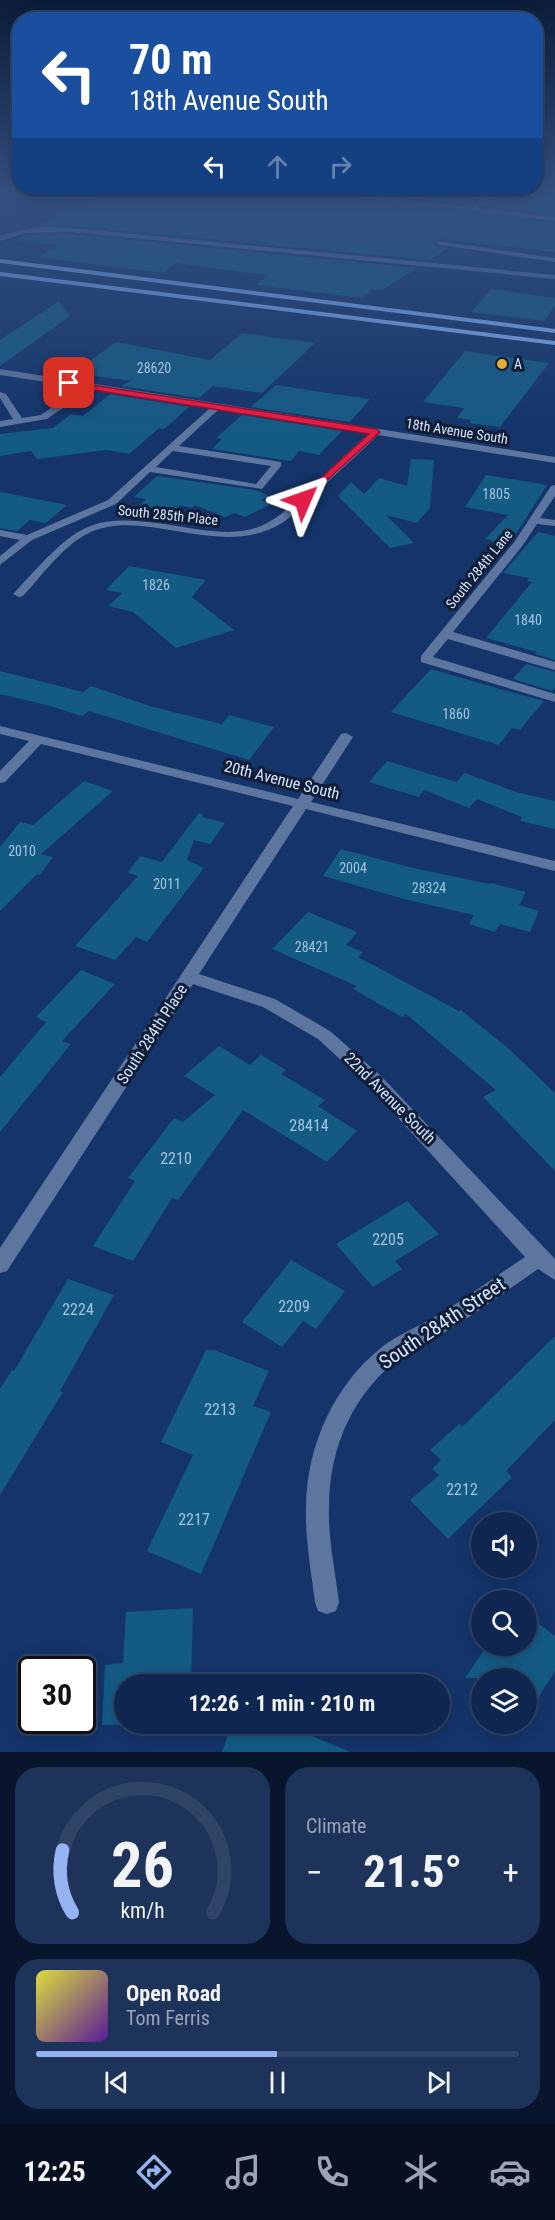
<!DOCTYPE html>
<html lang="en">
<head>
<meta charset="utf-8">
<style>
	:root { --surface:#0f2750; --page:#1d335a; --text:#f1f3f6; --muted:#9ba5b7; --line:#2f4467; --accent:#95b2f1 }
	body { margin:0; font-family:"Roboto Condensed",sans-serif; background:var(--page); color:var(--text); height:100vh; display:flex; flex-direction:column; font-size:22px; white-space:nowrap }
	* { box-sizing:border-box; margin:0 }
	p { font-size:20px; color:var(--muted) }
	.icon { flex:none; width:33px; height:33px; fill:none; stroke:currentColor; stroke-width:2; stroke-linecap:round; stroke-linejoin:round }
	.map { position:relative; height:1752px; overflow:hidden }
	.details { display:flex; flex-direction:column; gap:15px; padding:15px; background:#08152c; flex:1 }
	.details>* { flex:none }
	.hud { position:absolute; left:12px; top:12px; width:531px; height:183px; border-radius:24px; box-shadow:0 3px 15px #0003,0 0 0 2px var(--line); background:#1a4fa0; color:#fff; overflow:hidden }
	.controls { position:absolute; left:471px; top:1512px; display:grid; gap:12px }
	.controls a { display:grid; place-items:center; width:66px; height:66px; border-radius:50%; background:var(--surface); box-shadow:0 3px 15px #0003,0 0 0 2px var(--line); font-size:30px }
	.speed { position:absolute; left:18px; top:1656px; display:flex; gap:12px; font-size:30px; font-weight:700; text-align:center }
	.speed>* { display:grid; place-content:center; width:78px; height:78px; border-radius:50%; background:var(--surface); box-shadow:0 3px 15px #0003,0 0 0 2px var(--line); line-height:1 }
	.speed .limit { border:3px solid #111; border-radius:9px; background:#fff; color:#111 }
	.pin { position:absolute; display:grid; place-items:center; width:51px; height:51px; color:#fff; margin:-26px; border-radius:12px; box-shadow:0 3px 9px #0006 }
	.me { position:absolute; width:66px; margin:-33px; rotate:47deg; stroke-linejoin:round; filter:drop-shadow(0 0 4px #0008) }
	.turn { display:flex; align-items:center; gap:21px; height:126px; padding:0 18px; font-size:27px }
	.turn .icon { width:78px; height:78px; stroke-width:2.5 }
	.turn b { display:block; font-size:42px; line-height:51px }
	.lanes { display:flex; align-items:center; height:57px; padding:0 18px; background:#0003; justify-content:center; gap:30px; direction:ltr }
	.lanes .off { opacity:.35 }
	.big { font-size:45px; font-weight:700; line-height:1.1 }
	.details .card { flex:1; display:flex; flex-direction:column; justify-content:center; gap:9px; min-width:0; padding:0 21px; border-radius:24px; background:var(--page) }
	.details .dial { align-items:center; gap:0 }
	.dial svg { height:156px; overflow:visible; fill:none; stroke:var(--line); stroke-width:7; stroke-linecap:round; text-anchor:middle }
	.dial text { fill:var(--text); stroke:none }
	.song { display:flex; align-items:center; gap:18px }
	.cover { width:72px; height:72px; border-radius:9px; background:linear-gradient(135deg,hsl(60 70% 55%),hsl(270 70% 35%)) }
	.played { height:6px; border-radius:3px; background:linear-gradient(90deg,var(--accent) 50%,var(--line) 50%) }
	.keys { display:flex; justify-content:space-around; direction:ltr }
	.heat { display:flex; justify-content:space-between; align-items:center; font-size:33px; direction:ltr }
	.details .tiles { flex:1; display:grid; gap:15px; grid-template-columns:1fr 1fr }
	.card:last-child { grid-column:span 2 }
	.trip { position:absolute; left:114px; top:1674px; width:336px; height:60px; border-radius:30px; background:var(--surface); box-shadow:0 3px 15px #0003,0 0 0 2px var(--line); font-weight:700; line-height:60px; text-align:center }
	.tabs { display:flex; height:96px; justify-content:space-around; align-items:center; background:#061020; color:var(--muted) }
	.tabs .icon { width:42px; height:42px }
	.tabs .selected { color:var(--accent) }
	.tabs b { font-size:27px; color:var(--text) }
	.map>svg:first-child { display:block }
	.building { fill:#145b84 }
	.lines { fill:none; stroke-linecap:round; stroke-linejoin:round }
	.minor { fill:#5d769f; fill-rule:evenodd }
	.major { fill:#8ab3f6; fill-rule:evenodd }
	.route { fill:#e11d48; stroke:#92132f; stroke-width:1.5 }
	.poi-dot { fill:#e7ac36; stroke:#0f1e36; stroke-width:2 }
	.labels { text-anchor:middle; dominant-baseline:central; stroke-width:6; stroke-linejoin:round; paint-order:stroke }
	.far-poi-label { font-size:14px; fill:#d4e4ff; stroke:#0f1e36; text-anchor:start }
	.number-label { font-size:14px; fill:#a4c2e0 }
	.far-street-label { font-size:14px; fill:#d4e4ff; stroke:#0f1e36 }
	.street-label { font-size:16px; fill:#d4e4ff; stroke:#0f1e36 }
	.near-number-label { font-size:16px; fill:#a4c2e0 }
	.near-street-label { font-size:20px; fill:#d4e4ff; stroke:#0f1e36 }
</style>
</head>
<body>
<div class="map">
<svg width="555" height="1752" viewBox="0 0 555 1752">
	<rect width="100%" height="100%" fill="#14346a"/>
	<path class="building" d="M116,189L184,198L197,190L275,197V189H285L555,223V252L438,239L434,246L448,248L429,260L72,226H38L74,205L85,206Z
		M331,189H411L481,195L470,205Z
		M531,190L555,194V215L483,206L494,196L513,199Z
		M72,234L417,268L382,290L372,289L363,298L256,285L268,275L176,263L163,273L38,257L59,245L15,240L26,235Z
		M491,289L555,298V306L544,321L471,312Z
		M59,301L70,316L0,366V340Z
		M242,333L315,343L262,393L213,386L199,398L121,386L131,381L73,373L116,342L210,360Z
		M465,351L549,363L500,427L470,423L471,420L457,418L464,408L423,402Z
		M276,385L334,394L370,399L350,422L251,407Z
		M110,394L189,407L164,429L159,428L129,454L106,450L37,459L31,451L0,456V434L53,428L71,414L83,416Z
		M242,415L342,431L319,455L299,451L291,461L212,449L222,439L216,438Z
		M411,459L434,460L430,508L417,523L386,515L414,543L390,548L338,496L351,482L364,494L379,478L407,486Z
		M486,475L547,485L509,545L485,539L508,515L465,507Z
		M157,476L255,490L269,496L261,500L271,504L245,517L234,513L225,517L195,505L192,508L180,505L174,511L139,505L146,499L134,497Z
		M0,492L67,505L46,523L30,520L17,531L0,528Z
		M538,532L555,536V660L535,654L537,652L486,638L532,582L527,581L529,578L503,573Z
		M129,566L206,580L192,597L234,630L176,648L133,612L108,606L122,593L106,590Z
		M526,664L555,672V688L552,691L513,679Z
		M431,669L503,690L544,701L520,730L512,728L499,745L391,712Z
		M0,671L83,692L91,686L153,707L222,724L229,715L274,727L249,760L89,711L82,716L50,706L0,694Z
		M387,761L456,782L465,773L516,792L555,801V829L520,821L522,817L477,799L469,808L424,790L419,797L369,782Z
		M84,781L113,791L41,854L53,857L40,875L37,874L0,911V847L20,822L33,825Z
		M199,813L203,815L202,817L225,823L210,844L194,840L187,860L204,868L147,942L136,937L115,960L75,946L138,876L128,873L140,856L162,862Z
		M341,849L413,868L490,884L491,883L526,892L519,905L539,911L530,932L500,924L495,932L469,924L474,915L408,900L323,876Z
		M308,912L357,932L346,945L363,952L358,957L459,1011L461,1010L509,1049L555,1093V1171L483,1097L496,1090L406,1014L402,1017L353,989L357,986L272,949Z
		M81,970L115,984L62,1041L71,1044L0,1132V1077L46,1022L36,1017Z
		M219,1046L250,1065L261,1055L286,1070L281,1074L325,1100L318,1106L357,1131L327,1162L243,1110L178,1200L172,1198L133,1261L93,1246L135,1181L128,1178L174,1118L183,1122L215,1095L184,1076Z
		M407,1201L439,1234L395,1261L402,1269L373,1287L336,1244Z
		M291,1260L345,1291L316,1329L303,1321L282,1347L242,1322Z
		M68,1279L114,1295L60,1391L63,1392L0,1495V1389L12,1370L14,1371Z
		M555,1336V1420L506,1471L512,1477L448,1539L410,1500L439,1475L432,1469L441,1460L430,1450L459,1424L462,1427Z
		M206,1350H214L269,1371L253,1406L271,1412L201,1574L147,1551L193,1455L161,1442Z
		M193,1608L191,1684H124V1724H165L102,1725L105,1665L123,1663L126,1612Z
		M526,1614L555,1636V1671L526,1717V1678H465L487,1646H526Z
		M232,1724H283L350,1752H222Z"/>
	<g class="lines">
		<path class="minor" d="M94,189H102L107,193L102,194Z
			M287,189H309L471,207L491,189H498L478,208L555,217V221Z
			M44,227L72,228L555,275V279L72,232L26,233L0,241V236L17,231Z
			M438,241L555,258V262L436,244Z
			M0,369L555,457V463L378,435C360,453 340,470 321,488C306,503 289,522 268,530C207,554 137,506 85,535C60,549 42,576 23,596L19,597L13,594L15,592C82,519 89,511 189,528C213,532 239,535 261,526C282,517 299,498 315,483C333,466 351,450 369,433L219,409L179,446L281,462V466L262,489L150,472L116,504L32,540L0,565V556L20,540L0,536V530L27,535L108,500L210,408L90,389L47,419L0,427V421L13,419L0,398V392L6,394L22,418L41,415L80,387L0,375ZM173,451L271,466L256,484L156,467Z
			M555,485V496L540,518L555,520V526L537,524L523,545L453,632L555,662V670L448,639L433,657L555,694V702L421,662V656L515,541L551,486Z
			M0,726L298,799L341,734L346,733L353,737L311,802L555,861V871L306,809L199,974L275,999L330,1031L380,1075L555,1259V1280L538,1269C511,1288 483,1308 455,1326C438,1337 419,1344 403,1356C354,1390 329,1448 329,1506C328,1538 335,1570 339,1602L336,1611L327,1614L318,1611L315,1602C311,1571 305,1538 306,1506C307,1445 334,1385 382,1347C399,1334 420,1326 438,1315C468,1297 496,1276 525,1257L368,1085L318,1039L263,1007L193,984L7,1271L0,1273V1248L293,806L41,744L5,782L0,783V771L29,741L0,734Z"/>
		<path class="major" d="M0,259L555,329V333L0,263Z
			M0,272L555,341V345L0,276Z"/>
	</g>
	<linearGradient id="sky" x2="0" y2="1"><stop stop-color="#0b1d3a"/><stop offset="0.44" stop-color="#345081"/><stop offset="1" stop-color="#345081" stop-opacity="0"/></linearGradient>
	<rect width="555" height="434" fill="url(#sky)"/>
	<path class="route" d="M66,381L376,429L380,432L303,502L299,501V498L369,434L69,386L66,385Z"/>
	<circle class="poi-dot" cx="502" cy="364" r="6"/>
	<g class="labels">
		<g class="far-poi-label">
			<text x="514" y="364">A</text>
		</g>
		<g class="number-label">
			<text x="154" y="368">28620</text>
			<text x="496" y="494">1805</text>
			<text x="156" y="585">1826</text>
			<text x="528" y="620">1840</text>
			<text x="456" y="714">1860</text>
			<text x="22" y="851">2010</text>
			<text x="353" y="868">2004</text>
			<text x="167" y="884">2011</text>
			<text x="429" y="888">28324</text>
			<text x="312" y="947">28421</text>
		</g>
		<g class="far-street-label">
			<text transform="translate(457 431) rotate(9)">18th Avenue South</text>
			<text transform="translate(168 515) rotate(6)">South 285th Place</text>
			<text transform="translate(479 569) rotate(-51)">South 284th Lane</text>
		</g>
		<g class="street-label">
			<text transform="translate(282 780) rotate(14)">20th Avenue South</text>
			<text transform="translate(152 1034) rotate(-57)">South 284th Place</text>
			<text transform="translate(390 1098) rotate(45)">22nd Avenue South</text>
		</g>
		<g class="near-number-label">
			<text x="309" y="1125">28414</text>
			<text x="176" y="1158">2210</text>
			<text x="388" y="1239">2205</text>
			<text x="294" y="1306">2209</text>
			<text x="78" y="1309">2224</text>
			<text x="220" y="1409">2213</text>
			<text x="462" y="1489">2212</text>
			<text x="194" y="1519">2217</text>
		</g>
		<g class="near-street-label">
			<text transform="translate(442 1323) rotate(-34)">South 284th Street</text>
		</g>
	</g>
</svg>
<div class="controls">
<a><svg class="icon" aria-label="sound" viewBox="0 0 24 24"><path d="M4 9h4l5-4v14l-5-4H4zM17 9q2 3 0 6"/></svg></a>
<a><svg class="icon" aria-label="search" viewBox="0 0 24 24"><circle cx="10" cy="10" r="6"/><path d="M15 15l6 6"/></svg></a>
<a><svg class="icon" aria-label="layers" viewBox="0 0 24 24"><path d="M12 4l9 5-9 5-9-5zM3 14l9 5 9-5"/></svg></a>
</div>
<div class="speed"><div class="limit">30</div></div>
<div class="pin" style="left:69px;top:383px;background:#d93025"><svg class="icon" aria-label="arrive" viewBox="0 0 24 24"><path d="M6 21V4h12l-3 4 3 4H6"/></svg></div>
<svg class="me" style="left:303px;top:500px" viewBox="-20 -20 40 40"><path d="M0-17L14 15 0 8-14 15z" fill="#e11d48" stroke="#fff" stroke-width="4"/></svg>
<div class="trip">12:26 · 1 min · 210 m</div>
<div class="hud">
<div class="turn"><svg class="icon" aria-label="left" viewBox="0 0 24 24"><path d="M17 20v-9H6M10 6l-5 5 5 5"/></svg><div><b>70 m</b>18th Avenue South</div></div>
<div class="lanes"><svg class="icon" aria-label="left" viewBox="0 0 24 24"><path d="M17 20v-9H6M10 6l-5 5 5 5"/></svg><svg class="icon off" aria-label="ahead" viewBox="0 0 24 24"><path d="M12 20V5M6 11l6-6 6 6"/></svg><svg class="icon off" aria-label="right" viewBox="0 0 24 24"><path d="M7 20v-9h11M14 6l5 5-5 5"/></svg></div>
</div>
</div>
<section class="details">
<div class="tiles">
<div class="card dial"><svg viewBox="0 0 100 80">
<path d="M14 69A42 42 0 1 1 86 69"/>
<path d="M14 69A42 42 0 0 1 9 37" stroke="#95b2f1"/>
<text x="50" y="56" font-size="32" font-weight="700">26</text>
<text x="50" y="72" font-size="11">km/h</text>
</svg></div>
<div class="card"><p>Climate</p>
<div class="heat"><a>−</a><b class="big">21.5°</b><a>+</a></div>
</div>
<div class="card">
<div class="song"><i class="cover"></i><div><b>Open Road</b><p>Tom Ferris</p></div></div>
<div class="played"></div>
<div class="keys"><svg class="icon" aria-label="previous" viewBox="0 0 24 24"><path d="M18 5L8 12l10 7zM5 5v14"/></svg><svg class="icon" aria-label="pause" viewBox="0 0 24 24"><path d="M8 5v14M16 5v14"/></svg><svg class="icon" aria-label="next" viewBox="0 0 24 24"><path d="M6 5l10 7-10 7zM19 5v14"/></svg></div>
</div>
</div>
</section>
<nav class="tabs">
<b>12:25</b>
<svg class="icon selected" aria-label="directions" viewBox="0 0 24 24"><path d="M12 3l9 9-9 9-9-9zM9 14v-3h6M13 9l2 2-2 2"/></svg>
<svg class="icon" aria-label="music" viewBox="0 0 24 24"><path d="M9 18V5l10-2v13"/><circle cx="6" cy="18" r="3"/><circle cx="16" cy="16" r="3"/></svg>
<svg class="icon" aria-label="phone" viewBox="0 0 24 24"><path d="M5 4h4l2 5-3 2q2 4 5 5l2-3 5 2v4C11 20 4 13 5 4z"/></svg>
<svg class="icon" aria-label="climate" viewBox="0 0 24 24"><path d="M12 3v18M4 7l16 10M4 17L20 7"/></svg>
<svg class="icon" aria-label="car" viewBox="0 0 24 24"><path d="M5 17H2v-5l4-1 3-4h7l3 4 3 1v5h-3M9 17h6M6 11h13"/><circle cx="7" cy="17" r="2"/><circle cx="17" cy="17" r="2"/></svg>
</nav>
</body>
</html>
